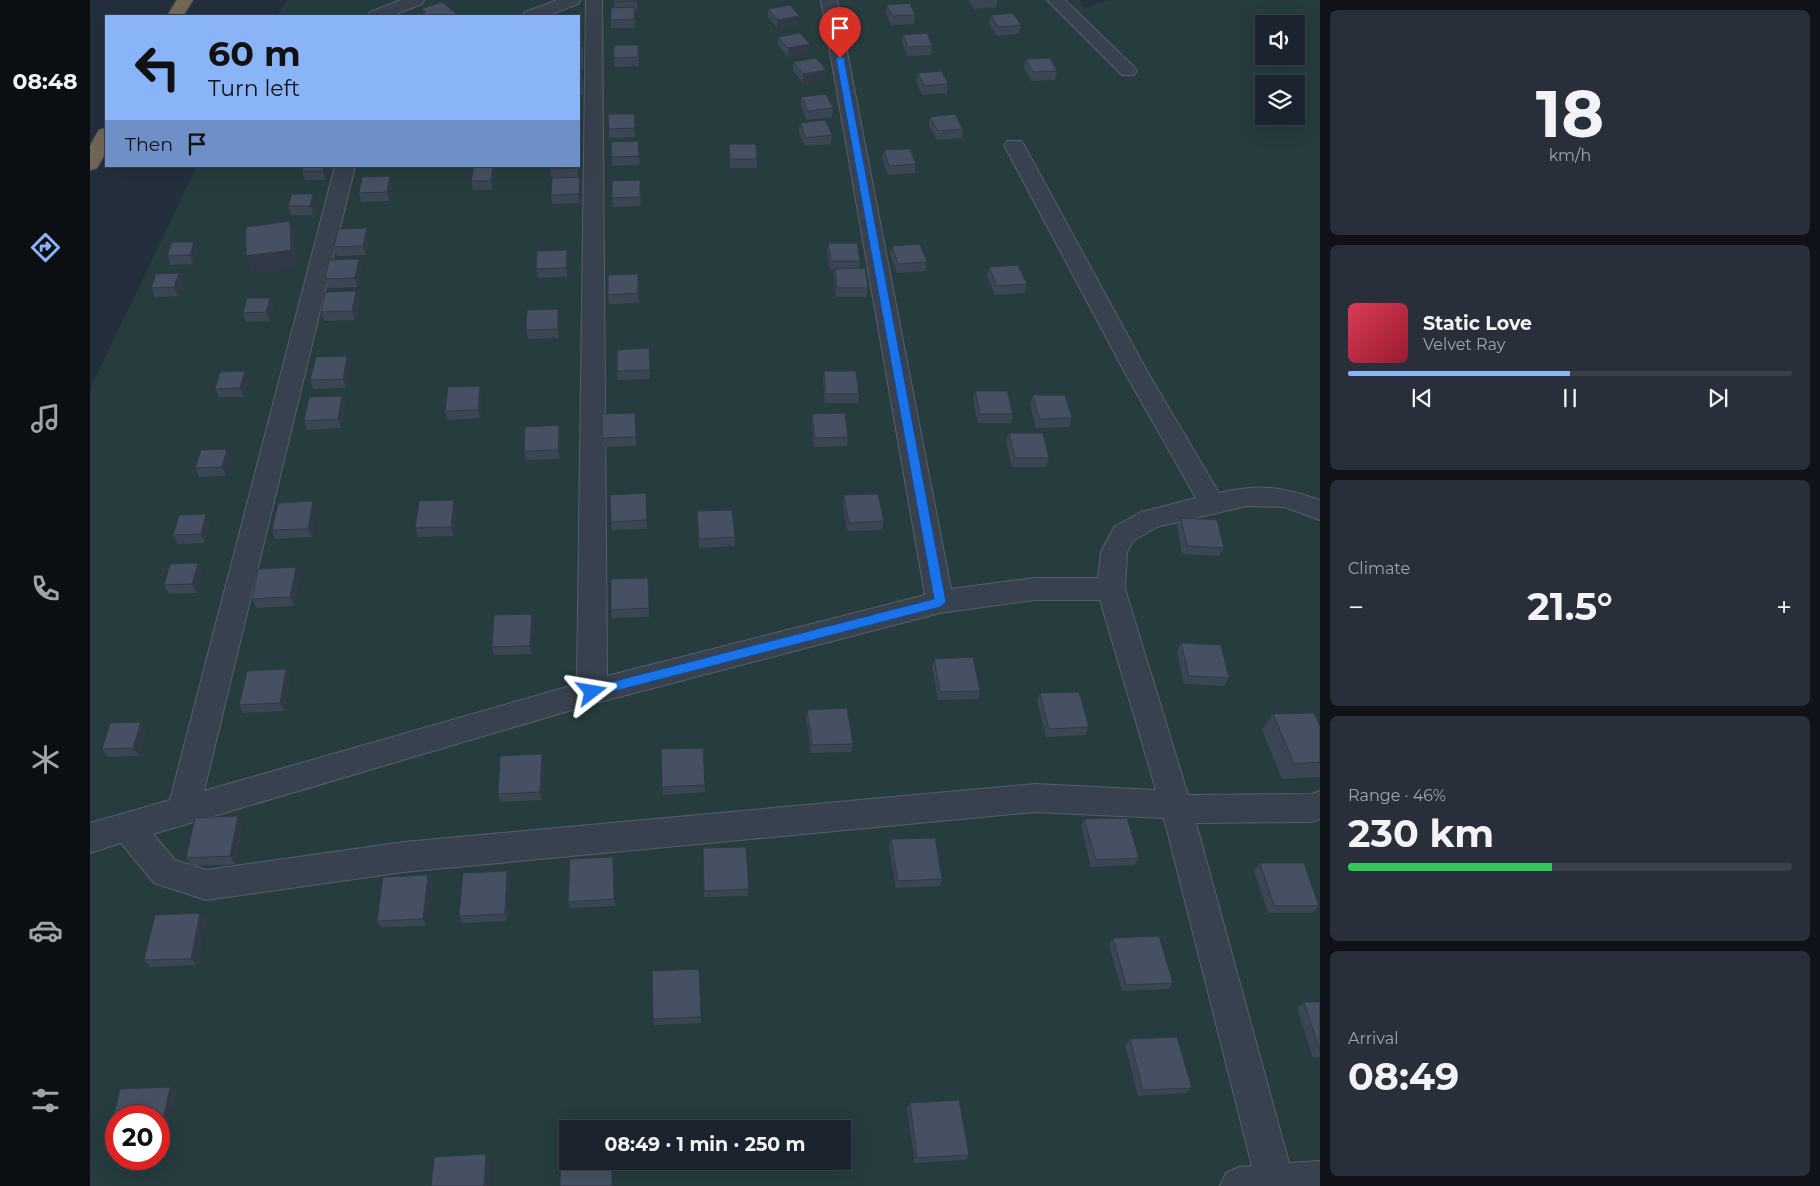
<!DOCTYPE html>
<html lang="en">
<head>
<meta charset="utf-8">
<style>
	:root { --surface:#1b232e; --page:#282f3a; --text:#f1f3f6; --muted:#a0a4aa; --line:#39404a; --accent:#8ab4f8 }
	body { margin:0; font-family:Montserrat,sans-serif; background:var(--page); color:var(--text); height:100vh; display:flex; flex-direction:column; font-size:19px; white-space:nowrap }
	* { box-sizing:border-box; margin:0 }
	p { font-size:16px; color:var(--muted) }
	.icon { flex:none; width:28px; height:28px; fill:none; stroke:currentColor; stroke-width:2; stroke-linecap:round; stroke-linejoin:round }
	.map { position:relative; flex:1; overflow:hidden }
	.side { display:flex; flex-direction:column; gap:10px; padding:10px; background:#0f1319; width:500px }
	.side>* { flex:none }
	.banner { position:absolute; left:15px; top:15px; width:475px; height:152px; border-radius:0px; box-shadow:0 5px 20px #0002,0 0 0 1px var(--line); background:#8ab4f8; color:#111; overflow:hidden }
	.controls { position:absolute; left:1165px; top:15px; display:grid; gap:10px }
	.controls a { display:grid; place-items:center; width:50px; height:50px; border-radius:0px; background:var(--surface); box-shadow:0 5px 20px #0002,0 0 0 1px var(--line); font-size:25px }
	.speed { position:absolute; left:15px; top:1105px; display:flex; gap:10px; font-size:25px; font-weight:700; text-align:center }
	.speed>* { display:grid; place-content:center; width:65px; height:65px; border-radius:50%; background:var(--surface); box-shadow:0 5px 20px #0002,0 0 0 1px var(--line); line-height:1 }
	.speed .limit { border:8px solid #d22; background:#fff; color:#111 }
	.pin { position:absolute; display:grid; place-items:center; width:42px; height:42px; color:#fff; margin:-51px -21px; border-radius:50% 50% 50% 0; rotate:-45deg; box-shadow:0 0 5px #0007 }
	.pin .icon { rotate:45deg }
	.me { position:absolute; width:55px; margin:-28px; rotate:76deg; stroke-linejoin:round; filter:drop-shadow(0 0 4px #0008) }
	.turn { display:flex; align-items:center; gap:18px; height:105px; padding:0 20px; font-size:22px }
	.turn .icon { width:65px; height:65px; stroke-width:2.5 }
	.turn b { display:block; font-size:35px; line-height:42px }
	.then { display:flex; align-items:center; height:48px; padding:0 20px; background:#0003; gap:10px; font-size:19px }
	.big { font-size:38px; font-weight:700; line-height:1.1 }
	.side .tile { flex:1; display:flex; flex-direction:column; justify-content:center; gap:8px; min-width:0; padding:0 18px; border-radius:8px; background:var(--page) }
	.side .dial { align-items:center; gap:0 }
	.dial b { font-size:65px; line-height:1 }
	.song { display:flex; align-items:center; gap:15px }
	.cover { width:60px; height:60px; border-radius:8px; background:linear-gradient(135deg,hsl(350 70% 55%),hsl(350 70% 35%)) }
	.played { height:5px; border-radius:2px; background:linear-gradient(90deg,var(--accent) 50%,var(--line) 50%) }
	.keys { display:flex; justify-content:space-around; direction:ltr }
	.heat { display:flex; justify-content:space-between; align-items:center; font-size:28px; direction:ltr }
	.charge { height:8px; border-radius:4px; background:linear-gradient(90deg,#34c759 46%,var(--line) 0) }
	.trip { position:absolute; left:469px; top:1120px; width:292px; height:50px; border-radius:0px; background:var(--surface); box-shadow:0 5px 20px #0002,0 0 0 1px var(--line); font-weight:700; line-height:50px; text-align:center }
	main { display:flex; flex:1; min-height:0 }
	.dock { display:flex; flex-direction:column; width:90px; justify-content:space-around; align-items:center; background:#0b0e12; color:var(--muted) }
	.dock .icon { width:35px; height:35px }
	.dock .active { color:var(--accent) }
	.dock b { font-size:22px; color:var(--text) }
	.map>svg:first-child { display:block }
	.green { fill:#263c3f; fill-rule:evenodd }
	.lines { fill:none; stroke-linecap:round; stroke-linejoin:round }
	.minor-casing { stroke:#565f6c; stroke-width:2 }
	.highway-casing { stroke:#434c59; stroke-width:2 }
	.minor { fill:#38414e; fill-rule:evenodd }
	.highway { fill:#746855; fill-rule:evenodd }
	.wall { fill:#3b4654 }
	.shaded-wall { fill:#303945 }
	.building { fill:#455162; stroke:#303945 }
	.route { fill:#1a73e8; stroke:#114b97 }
</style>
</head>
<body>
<main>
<nav class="dock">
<b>08:48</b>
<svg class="icon active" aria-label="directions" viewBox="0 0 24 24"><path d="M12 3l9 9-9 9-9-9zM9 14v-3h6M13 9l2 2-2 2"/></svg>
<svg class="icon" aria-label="music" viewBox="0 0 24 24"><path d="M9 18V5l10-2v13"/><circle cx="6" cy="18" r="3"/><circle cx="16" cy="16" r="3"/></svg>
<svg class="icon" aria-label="phone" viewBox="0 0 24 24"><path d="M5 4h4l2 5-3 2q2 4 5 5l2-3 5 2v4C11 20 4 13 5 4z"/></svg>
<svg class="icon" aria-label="climate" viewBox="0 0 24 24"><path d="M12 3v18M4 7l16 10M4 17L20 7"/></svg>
<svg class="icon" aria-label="car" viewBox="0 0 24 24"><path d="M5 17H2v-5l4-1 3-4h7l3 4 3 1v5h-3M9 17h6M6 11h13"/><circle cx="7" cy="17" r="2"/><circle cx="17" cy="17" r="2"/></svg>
<svg class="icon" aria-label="filters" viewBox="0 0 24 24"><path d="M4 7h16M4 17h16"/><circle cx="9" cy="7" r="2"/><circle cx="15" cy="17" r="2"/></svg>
</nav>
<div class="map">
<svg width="1230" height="1186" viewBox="0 0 1230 1186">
	<rect width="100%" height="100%" fill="#242f3e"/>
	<path class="green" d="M197,0H990L994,8L1018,0H1230V1186H0V389L107,166H489V16H187ZM1174,24H1206V56H1174ZM1174,84H1206V116H1174ZM26,1116H69V1159H26ZM478,1129H752V1161H478Z"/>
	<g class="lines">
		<defs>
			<path id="minor" d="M311,0H334L332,4L301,16H277L280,12Z
				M467,0H490L488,4L456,16H432L435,12Z
				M496,0H512L517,676L835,595L731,0H747L861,589L944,578H1008L1011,552L1024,527L1051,512L1106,498L1034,371L914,145L917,141H931L934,145L1057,371L1129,493C1169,484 1191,486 1230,500V520L1194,507L1157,506L1067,527L1043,541L1037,552L1035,589L1098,795L1222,794L1230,791V819L1222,822L1106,823L1199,1163L1230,1161V1186H1130L1136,1173L1149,1167L1162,1166L1074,818L945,812L314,872L116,900L64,883L31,843L0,853V823L80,800L245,166H265L114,791L487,684ZM944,600H1010L1066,790L945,784L314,842L116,870L85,860L63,834L502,704L850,613Z
				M957,0H975L1044,67L1047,71L1044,75H1032Z"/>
			<path id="highway" d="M87,0H103L93,16H77Z
				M16,128V152L7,168L0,170V146L9,130Z"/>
		</defs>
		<use href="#minor" class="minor-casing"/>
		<use href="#highway" class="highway-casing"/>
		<use href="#minor" class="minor"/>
		<use href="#highway" class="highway"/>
	</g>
	<path class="wall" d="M524,0H547V10H544L545,28H521V20L524,8Z
		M878,0H908L906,7L884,9Z
		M797,5L825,15L824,24L801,25L796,13Z
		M678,9L708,25L687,28L678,17Z
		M901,15L931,25L929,34L907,36L899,24Z
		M489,23H492V44H489Z
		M813,35L842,46L841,55L817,56L812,43Z
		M688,37L720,44L719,53L698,57L688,45Z
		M524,45H548L549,66L524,67Z
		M489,47H493V69H489Z
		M936,59L967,71L965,80L941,81L934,68Z
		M703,62L736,70L735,79L713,83L703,71Z
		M489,73L493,81V95H489Z
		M828,73L858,84L857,93L832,95L826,81Z
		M711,97L743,108L742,117L717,120L711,106Z
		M544,114L545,137L519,138V129Z
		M489,117H491L492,141H489Z
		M840,117L873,129L872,138L847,140L839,126Z
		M710,123L742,135L741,144L715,146L709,132Z
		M548,141L549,165L522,166V157Z
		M639,144L667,159V168H640Z
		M794,150L826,164L825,173L798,175L792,159Z
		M214,166H238L239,168L236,180H215L212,171Z
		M406,166L402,190H383L381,181Z
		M488,166V177L461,178L460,169Z
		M490,177V203L462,204L461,195Z
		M550,180L551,206L523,207L522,198Z
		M302,185L299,201L271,202L269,193Z
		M226,203L223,215H201L198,206Z
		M279,237L276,255L247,256L244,247Z
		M738,243L770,261L769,268L778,288L776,297H746L744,278V270H740L737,252Z
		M802,246L837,262L835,271L807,273L800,255Z
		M108,251L103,264L81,265L77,256Z
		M269,259L271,268L267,287L238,288L235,279Z
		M478,259L477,277L448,278L446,269Z
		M899,267L937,284L934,293L905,295L897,276Z
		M548,274L549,303L519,304L518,295Z
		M93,282L88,296L65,297L61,288Z
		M266,291L269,300L265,320L234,321L231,312Z
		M180,298L183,307L180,321L156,322L153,313Z
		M469,318V338L438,339L436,330Z
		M559,348L560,379L528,380L527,371Z
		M260,365L256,388L223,389L220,380Z
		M734,371L769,394L768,403H735L733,380Z
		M158,380L153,397H129L125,389Z
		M885,391L923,414L921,423H888L883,400Z
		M392,395L390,418L357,420L355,411Z
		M943,395L982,418L979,427L946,428L940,404Z
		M252,396L255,405L251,428L217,430L214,421Z
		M545,413L546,446L513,447L512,438Z
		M722,414L758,437L757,446L724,447L722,423Z
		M469,425L470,434V459L436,460L434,451Z
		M919,433L959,458L956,467H922L916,442Z
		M141,458L136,476L109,477L105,468Z
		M556,493L557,529L522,530L521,522Z
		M754,495L794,521L792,530L757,531L753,504Z
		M223,501L227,510L222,537L185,539L182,530Z
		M366,508L364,536L328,537L325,528Z
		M607,511L645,537V546L609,548Z
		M116,514L120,523L115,543L87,544L83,535Z
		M1091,518L1134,548L1129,556L1092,554L1087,526Z
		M108,563L113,571L107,593L79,594L74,585Z
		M206,567L210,576L204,606L166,608L162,599Z
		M558,578L559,617L522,618L521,610Z
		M442,614L444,622L442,654L404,655L402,647Z
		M1091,643L1139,678L1134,686L1094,684L1087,651Z
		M844,659L890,691L888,699L848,700L842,667Z
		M196,669L200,677L194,711L153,713L149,705Z
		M950,693L999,727L995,735L956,737L947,701Z
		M717,710L763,744L761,752L721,753L716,718Z
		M1183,714L1230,726V777L1192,779L1172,730Z
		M56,729L49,756L18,757L12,749Z
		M571,749L615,785V792L573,795Z
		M454,762L452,800L410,802L408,794Z
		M994,819L1049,858L1044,865L1001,867L991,826Z
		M153,823L145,864L101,866L96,858Z
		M801,839L852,879L850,886L806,888L799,846Z
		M613,848L659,889L658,896L614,897Z
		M1170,863L1229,906L1222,913H1178L1164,870Z
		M524,864L525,906L480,908L478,902Z
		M419,878L417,921L372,923L369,916Z
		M341,882L336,926L291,927L287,921Z
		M110,913L116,920L107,965L60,967L54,960Z
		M1023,938L1083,983L1078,989L1032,991L1019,945Z
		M609,969L611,1023L564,1025L563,1019Z
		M1214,1002H1230V1057L1223,1058L1207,1008Z
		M1040,1039L1102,1088L1096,1093L1048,1096L1035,1045Z
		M80,1087L86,1092L75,1146H69V1116H26V1148H24L17,1143L30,1089Z
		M820,1103L879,1155L875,1160L825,1163L817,1108Z"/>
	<path class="shaded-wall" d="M684,0H699L683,3Z
		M709,16L708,25L687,28V20Z
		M720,44L719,53L698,57V48Z
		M736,70L735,79L713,83V74Z
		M491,117L492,126V141L491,132Z
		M234,166H238L239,168L236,180L233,171Z
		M403,166H406L402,190L401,181Z
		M300,176L302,185L299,201L297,192Z
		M490,177V203L489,194Z
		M223,194L226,203L223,215L220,206Z
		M200,221L205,239L206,268L162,274L156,256Z
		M277,228L279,237L276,255L273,246Z
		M104,242L108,251L103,264L100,255Z
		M477,250L478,259L477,277L476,268Z
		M269,259L271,268L267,287L265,278Z
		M89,273L93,282L88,296L84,287Z
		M266,291L269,300L265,320L262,311Z
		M180,298L183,307L180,321L176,312Z
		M468,309L469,318V338L468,329Z
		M257,356L260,365L256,388L253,379Z
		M155,371L158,380L153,397L150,388Z
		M390,386L392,395L390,418L388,410Z
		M252,396L255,405L251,428L248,419Z
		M469,425L470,434V459L468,450Z
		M137,449L141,458L136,476L132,467Z
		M364,500L366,508L364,536L361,527Z
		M223,501L227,510L222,537L218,529Z
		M116,514L120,523L115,543L111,534Z
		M108,563L113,571L107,593L102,584Z
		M206,567L210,576L204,606L200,597Z
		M442,614L444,622L442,654L440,646Z
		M196,669L200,677L194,711L190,703Z
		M51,722L56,729L49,756L43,748Z
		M452,754L454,762L452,800L450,792Z
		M148,816L153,823L145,864L140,856Z
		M523,857L524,864L525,906L524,899Z
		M417,871L419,878L417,921L415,914Z
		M338,875L341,882L336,926L333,919Z
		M110,913L116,920L107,965L101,959Z
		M80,1087L86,1092L75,1146L69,1142V1138Z
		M396,1154L401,1163L400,1186H394Z
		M522,1161H523V1186H522Z"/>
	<path class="building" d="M524,0H546V1L524,2Z
		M352,2L369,16H322L336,12L331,9Z
		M820,3L825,15L802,16L797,5Z
		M700,5L709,16L687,20L678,9Z
		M544,7V19L521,20V8Z
		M923,13L931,25L908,27L901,15Z
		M489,23H492L491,35L489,36Z
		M710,33L720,44L698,48L688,37Z
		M837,33L842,46L818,47L813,35Z
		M524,45H548V57L524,58Z
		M489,47H493V60H489Z
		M726,58L736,70L713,74L703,62Z
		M960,58L967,71L943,72L936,59Z
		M852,71L858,84L834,86L828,73Z
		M489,73H492V86H489Z
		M736,94L743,108L718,111L711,97Z
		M518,114H544L545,128L519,129Z
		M865,114L873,129L848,131L840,117Z
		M489,117H491V132H489Z
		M735,120L742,135L716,138L710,123Z
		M548,141L549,156L522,157L521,142Z
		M639,144H666L667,159H640Z
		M820,149L826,164L799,166L794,150Z
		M214,166H234L233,171H212Z
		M384,166H403L401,181H381Z
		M460,166H487V168L460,169Z
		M300,176L297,192L269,193L272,177Z
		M490,177L489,194L461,195L462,178Z
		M550,180V197L522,198V181Z
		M202,194H223L220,206H198Z
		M200,221L201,250L156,256V227Z
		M277,228L273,246L244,247L248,229Z
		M82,242H104L100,255L77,256Z
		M738,243H767L770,261H741Z
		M830,244L837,262L808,264L802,246Z
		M477,250L476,268L446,269L447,251Z
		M269,259L265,278L235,279L239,260Z
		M928,265L937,284L907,286L899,267Z
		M775,268L778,288H747L745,269Z
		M89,273L84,287L61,288L66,274Z
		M548,274V293L518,295V275Z
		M266,291L262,311L231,312L235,292Z
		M157,298H180L176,312L153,313Z
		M468,309V329L436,330L437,310Z
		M559,348L560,370L527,371V350Z
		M257,356L253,379L220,380L226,357Z
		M155,371L150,388L125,389L130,372Z
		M734,371H766L769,394H736Z
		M390,386L388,410L355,411L358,387Z
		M885,391H917L923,414H890Z
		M943,395H975L982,418L949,419Z
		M252,396L248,419L214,421L219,397Z
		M545,413L546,437L512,438V414Z
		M755,413L758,437L725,438L722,414Z
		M469,425L468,450L434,451L435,427Z
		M919,433H953L959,458H925Z
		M137,449L132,467L105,468L111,450Z
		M556,493L557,520L521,522L520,495Z
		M788,494L794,521L759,523L754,495Z
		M364,500L361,527L325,528L329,501Z
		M223,501L218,529L182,530L188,503Z
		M642,510L645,537L609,539L607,511Z
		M116,514L111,534L83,535L89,515Z
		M1091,518L1127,520L1134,548L1097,546Z
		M108,563L102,584L74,585L80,564Z
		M206,567L200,597L162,599L168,569Z
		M558,578L559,608L521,610V579Z
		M442,614L440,646L402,647L404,615Z
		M1091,643L1131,645L1139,678L1099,676Z
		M883,657L890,691L850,692L844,659Z
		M196,669L190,703L149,705L157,671Z
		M989,692L999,727L959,729L950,693Z
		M757,708L763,744L722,745L717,710Z
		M1224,713L1230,726V762L1204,764L1183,714Z
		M51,722L43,748L12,749L20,723Z
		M613,748L615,785L572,787L571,749Z
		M452,754L450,792L408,794L410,756Z
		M148,816L140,856L96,858L105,818Z
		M1037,818L1049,858L1006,860L994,819Z
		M845,838L852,879L808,881L801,839Z
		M656,847L659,889L614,891L613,848Z
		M523,857L524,899L478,902L480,859Z
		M1170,863H1214L1229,906H1184Z
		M417,871L415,914L369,916L373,873Z
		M338,875L333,919L287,921L293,877Z
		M110,913L101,959L54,960L65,915Z
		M1069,936L1083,983L1036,985L1023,938Z
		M609,969L611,1017L563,1019L562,971Z
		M1214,1002H1230V1051Z
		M1087,1037L1102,1088L1053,1090L1040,1039Z
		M80,1087L69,1138V1116H26V1143H17L30,1089Z
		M869,1100L879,1155L827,1158L820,1103Z
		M478,1131V1161H522V1186H470L471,1132Z
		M396,1154L394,1186H341L344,1157Z"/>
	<path class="route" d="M750,56L754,58L856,602L850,607L502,697L498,695L496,692L502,687L844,599L746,58Z"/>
</svg>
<div class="controls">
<a><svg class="icon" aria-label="sound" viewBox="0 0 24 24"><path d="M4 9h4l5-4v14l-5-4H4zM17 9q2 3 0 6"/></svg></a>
<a><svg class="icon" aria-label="layers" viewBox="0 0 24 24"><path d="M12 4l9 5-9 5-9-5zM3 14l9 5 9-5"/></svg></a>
</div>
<div class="speed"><div class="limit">20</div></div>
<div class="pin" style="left:750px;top:58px;background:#d93025"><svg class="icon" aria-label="arrive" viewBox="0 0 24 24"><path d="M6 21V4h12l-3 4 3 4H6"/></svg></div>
<svg class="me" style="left:502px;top:692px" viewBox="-20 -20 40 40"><path d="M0-17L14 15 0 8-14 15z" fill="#1a73e8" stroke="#fff" stroke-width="4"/></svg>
<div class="trip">08:49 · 1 min · 250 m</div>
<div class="banner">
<div class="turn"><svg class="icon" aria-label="left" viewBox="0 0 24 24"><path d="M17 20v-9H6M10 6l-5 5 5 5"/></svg><div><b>60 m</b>Turn left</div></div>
<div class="then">Then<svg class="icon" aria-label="arrive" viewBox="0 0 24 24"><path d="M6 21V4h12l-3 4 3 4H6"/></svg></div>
</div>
</div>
<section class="side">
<div class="tile dial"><b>18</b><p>km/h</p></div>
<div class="tile">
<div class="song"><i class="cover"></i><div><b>Static Love</b><p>Velvet Ray</p></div></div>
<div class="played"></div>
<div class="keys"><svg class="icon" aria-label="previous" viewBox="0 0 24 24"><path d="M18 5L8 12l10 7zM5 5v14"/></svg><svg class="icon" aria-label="pause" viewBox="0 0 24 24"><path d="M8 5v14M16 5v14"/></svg><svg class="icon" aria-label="next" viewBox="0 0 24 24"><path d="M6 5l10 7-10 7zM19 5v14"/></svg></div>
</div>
<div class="tile"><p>Climate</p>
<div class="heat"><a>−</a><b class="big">21.5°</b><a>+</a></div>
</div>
<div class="tile"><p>Range · 46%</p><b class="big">230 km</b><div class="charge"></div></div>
<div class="tile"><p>Arrival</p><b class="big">08:49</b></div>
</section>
</main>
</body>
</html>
